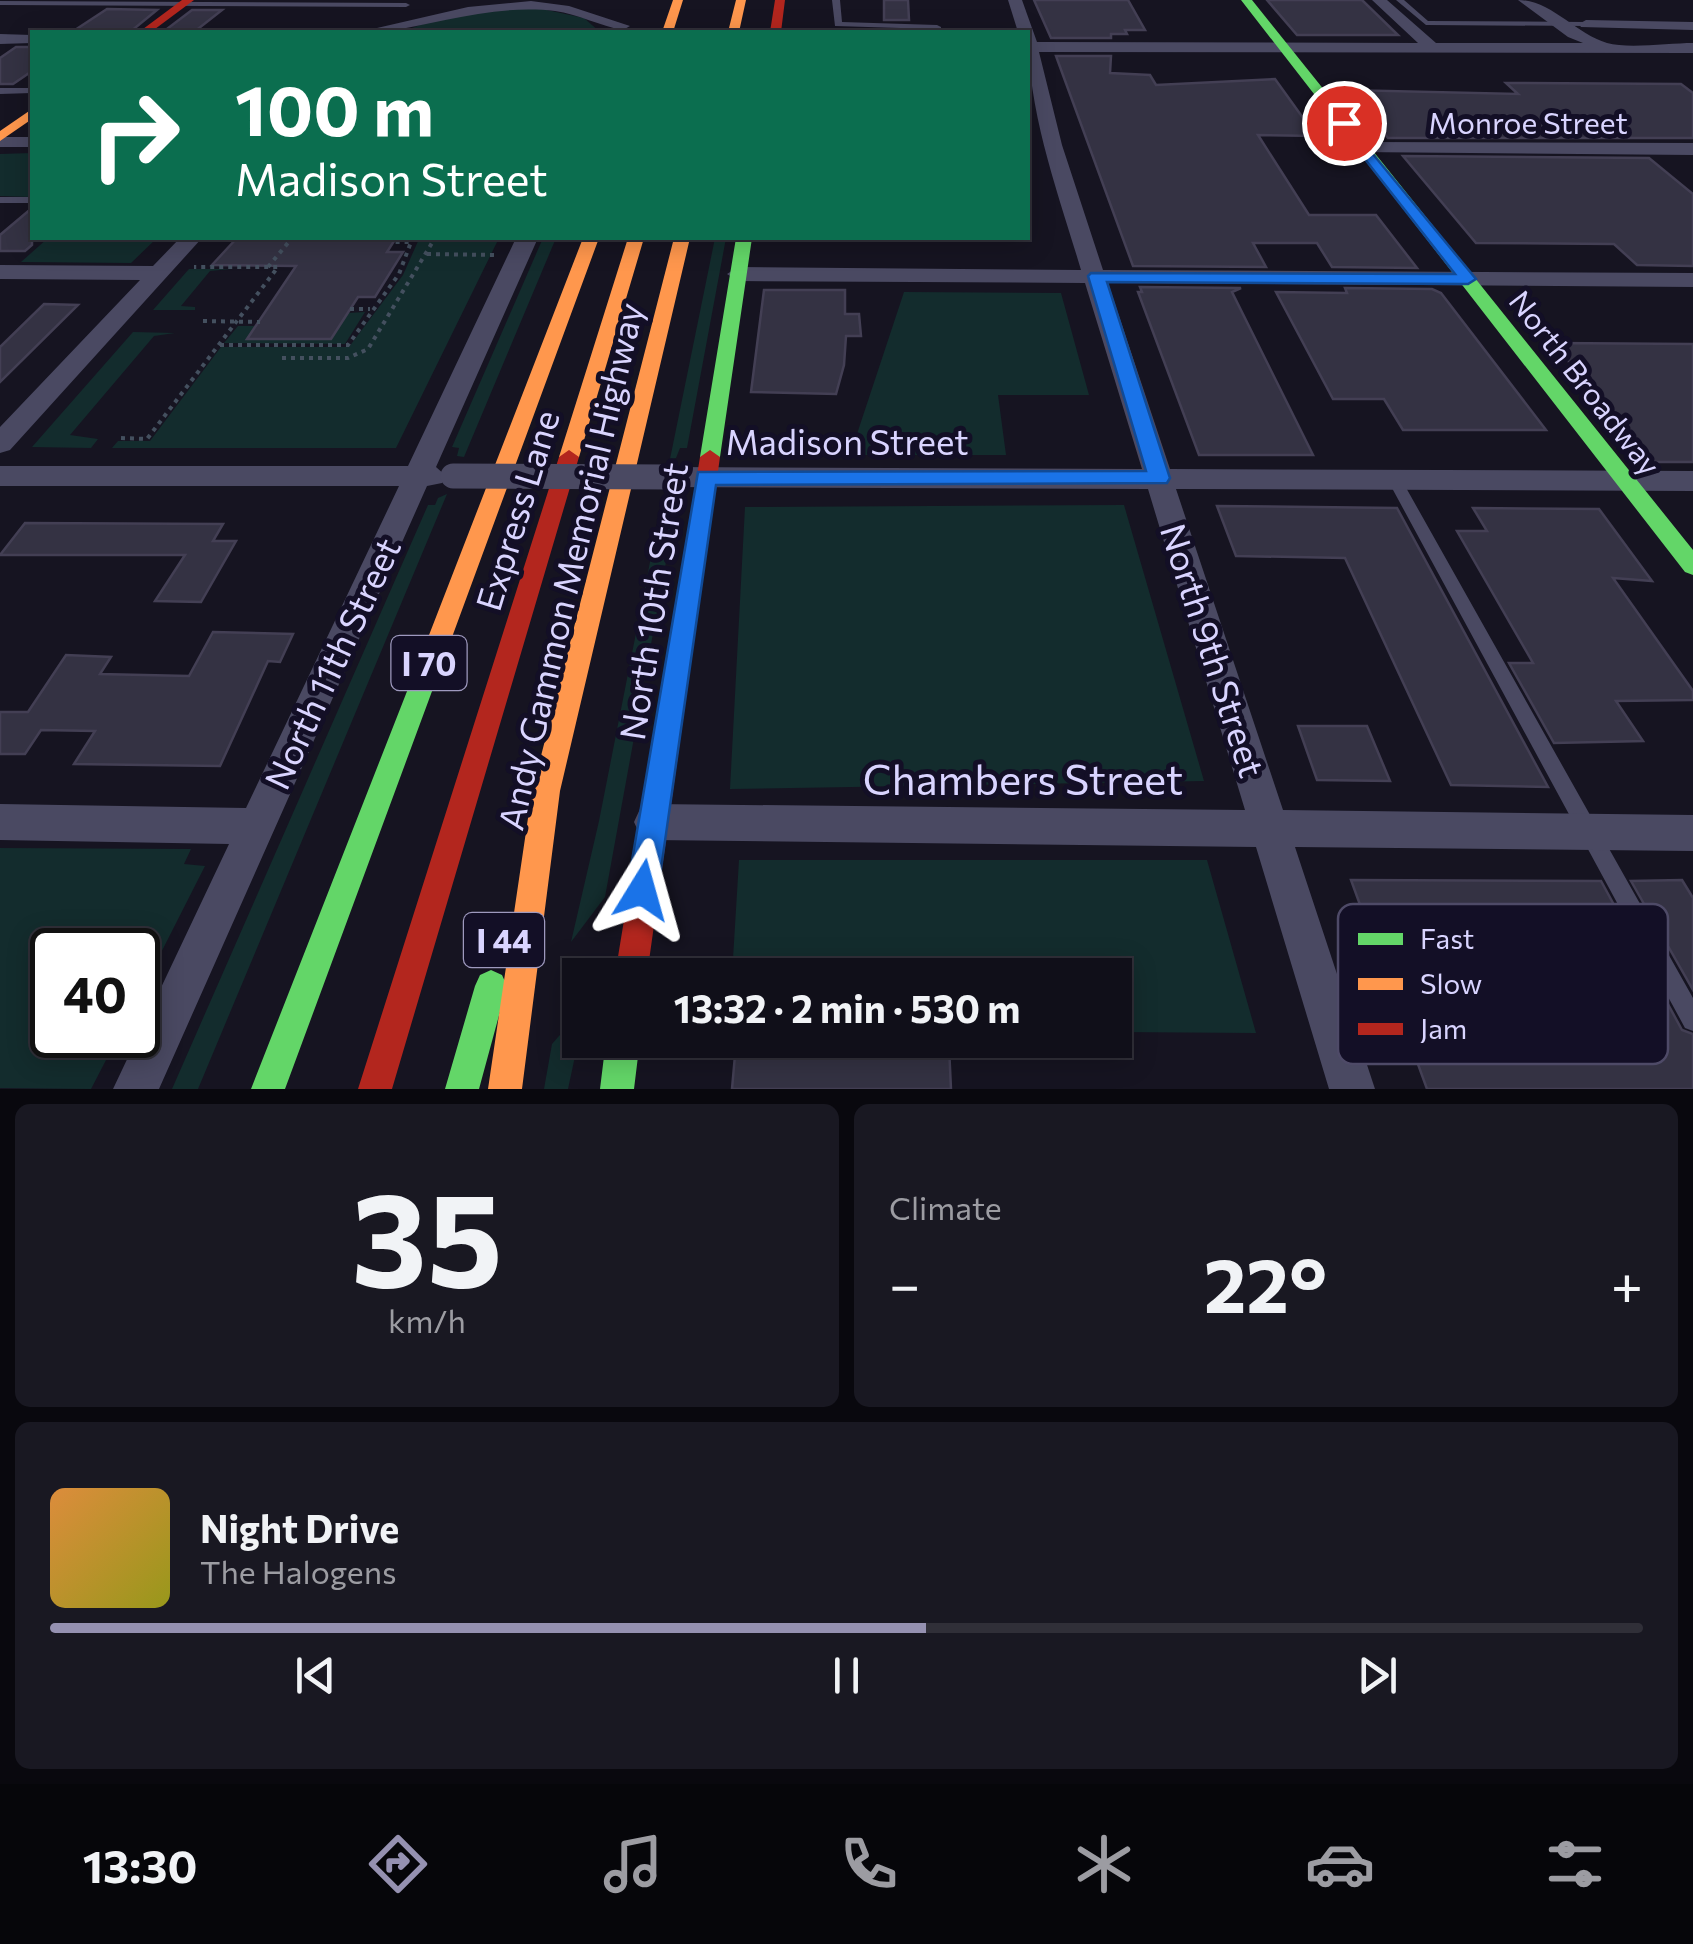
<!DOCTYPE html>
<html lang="en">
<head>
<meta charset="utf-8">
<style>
	:root { --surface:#100f19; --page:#191822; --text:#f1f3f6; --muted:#9c9ca2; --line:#302f38; --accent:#9591b1 }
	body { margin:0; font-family:Commissioner,sans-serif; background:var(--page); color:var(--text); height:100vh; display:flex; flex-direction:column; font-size:38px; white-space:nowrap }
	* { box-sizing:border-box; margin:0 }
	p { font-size:32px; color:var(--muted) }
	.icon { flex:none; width:55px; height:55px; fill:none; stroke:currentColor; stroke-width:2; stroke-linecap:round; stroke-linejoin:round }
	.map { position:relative; height:1089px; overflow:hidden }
	.sheet { display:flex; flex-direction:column; gap:15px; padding:15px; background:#09080e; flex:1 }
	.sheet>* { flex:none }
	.hud { position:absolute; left:30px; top:30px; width:1000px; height:210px; border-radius:0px; box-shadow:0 5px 25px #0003,0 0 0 2px var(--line); background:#0b6e4f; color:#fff; overflow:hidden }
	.speed { position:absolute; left:30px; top:928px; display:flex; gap:20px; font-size:50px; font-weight:700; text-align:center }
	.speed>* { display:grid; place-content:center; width:130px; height:130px; border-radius:50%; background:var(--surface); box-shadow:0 5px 25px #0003,0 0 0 2px var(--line); line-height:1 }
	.speed .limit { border:5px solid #111; border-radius:15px; background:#fff; color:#111 }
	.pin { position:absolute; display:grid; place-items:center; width:85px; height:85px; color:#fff; margin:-42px; border:5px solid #fff; border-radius:50%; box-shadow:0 2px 10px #0007 }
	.me { position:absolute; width:110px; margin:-55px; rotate:8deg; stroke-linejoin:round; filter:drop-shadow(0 0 8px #0008) }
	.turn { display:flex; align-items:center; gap:35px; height:210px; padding:0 40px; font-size:45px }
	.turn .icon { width:130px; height:130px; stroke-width:2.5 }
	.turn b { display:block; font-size:70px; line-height:85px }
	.big { font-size:75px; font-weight:700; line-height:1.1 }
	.sheet .card { flex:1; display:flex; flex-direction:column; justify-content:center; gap:15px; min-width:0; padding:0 35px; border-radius:15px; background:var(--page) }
	.sheet .dial { align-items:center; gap:0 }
	.dial b { font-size:130px; line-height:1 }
	.song { display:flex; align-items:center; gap:30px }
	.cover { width:120px; height:120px; border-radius:15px; background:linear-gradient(135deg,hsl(30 70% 55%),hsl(60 70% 35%)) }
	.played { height:10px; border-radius:5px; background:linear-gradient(90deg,var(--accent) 55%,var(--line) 55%) }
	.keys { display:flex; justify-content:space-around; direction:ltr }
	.heat { display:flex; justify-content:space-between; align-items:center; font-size:55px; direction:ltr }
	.sheet .tiles { flex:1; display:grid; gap:15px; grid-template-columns:1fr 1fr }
	.card:last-child { grid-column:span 2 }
	.trip { position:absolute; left:562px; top:958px; width:570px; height:100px; border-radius:0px; background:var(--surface); box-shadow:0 5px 25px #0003,0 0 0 2px var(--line); font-weight:700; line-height:100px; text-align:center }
	.tab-bar { display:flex; height:160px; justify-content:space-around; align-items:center; background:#06060a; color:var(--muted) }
	.tab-bar .icon { width:70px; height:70px }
	.tab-bar .active { color:var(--accent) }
	.tab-bar b { font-size:45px; color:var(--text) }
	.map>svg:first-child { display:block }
	.green { fill:#132c2d }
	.building { fill:#343243; stroke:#433f54; stroke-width:2.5 }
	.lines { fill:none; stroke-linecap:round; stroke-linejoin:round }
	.path { stroke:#44505f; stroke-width:4; stroke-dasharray:4 5; stroke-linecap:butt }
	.lane { fill:#4a4962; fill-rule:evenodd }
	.street { fill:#4a4962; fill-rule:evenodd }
	.fast { fill:#63d668; fill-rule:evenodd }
	.slow { fill:#ff974d; fill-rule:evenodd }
	.jam { fill:#b3261e; fill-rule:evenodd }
	.street-bridge { stroke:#4a4962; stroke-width:25 }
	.route { fill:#1a73e8; stroke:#114b97; stroke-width:2.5 }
	.labels { text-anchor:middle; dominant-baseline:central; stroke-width:10; stroke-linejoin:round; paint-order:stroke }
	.far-street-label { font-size:30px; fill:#d9d4ff; stroke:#130f26 }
	.shield { fill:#130f26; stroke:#9e99be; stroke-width:2.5 }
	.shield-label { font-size:32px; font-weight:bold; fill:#d9d4ff }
	.street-label { font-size:35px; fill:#d9d4ff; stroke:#130f26 }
	.near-street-label { font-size:42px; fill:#d9d4ff; stroke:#130f26 }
	.key { fill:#130f26; stroke:#4e4a67; stroke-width:2.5 }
	.key-label { font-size:28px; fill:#d9d4ff }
</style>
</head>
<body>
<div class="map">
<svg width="1693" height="1089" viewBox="0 0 1693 1089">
	<rect width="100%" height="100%" fill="#161421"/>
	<path class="green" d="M533,7L584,18L600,32H401L448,15Z
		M32,153V197L0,196V154Z
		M48,238H157L131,263L21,262Z
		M396,238H499L396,448H112L118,441H150L221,347H349L403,275L419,239Z
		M543,238H556L464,457L457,456L459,448L452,447Z
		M715,238H726L687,448H680L676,458L670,459Z
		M189,269H231L210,271L181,306L195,307V310H153Z
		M904,292L1061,293L1089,395H998L1006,455H850Z
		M365,312L345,344L224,343L238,326H257L249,339H331L348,313Z
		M133,332L175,333L154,336L70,435L98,439L91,448L32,447Z
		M447,494L198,1089H172L428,505H435L438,498Z
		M663,496L670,498L669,506L676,507L605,897L571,942L599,821Z
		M1124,505L1204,781L730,789L745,507Z
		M0,848L191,849L184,864L205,866L138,998V950H52V1035H119L91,1089L0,1088Z
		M739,860H1207L1256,1033L1115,1032V975H732Z
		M580,1012V1033L568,1089H544L552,1044Z"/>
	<path class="building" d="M884,0H908L909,20H884Z
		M1034,0H1128L1145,30H1125L1127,34H1111V38H1051Z
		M1267,0H1362L1398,35H1297Z
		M107,9L157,10L130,32H72Z
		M192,10H222L194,32H163Z
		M16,47H32V71L13,84H0V58Z
		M1056,56H1111L1110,73L1150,75L1156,85L1275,79L1316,136L1258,135L1309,215H1376L1417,268L1332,267L1317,243H1253L1266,267L1133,266Z
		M1506,83L1681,84L1693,93V138H1388L1347,90L1518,94Z
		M1403,156L1649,158L1693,194V266L1637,265L1614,244L1476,243Z
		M32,208V245L25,251H0V235Z
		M237,238H396L387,252H403L375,297H358L331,339H247L296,266L212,265Z
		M1140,287L1241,288L1232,292L1313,455H1199L1138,292H1142Z
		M1345,288L1432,289L1441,293L1546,430H1403L1384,399H1333L1276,292L1347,293Z
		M764,290H845V314H859L861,336H846L844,365L836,394L751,392Z
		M44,304L78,305L0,382V347Z
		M1553,343L1693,344V462H1653Z
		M1217,506L1397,508L1548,787L1451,785L1345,558L1236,556Z
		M1473,508L1599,509L1652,581L1613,578L1693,691V700L1616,701L1643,741L1554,743L1509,663H1533L1457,531H1487Z
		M25,523L223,524L213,541H236L201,602L155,601L185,555H0Z
		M213,632L293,634L280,662L268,661L220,766L74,764L95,731L41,730L25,754H0V712H28L66,655L111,657L100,674L189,676Z
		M1298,726H1367L1390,781L1317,780Z
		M1351,880L1601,881L1682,1030L1693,1034V1089H1427Z
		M1682,880L1693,898V990L1631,881Z
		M736,1044L949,1046L951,1089H732Z"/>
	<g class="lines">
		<path class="path" d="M427,254L496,255
			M268,267L292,238
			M350,309H370
			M203,321L260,322
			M220,345H348L399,274L411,242H394
			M282,358H348L368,349L435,238
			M121,438L147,439L278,267H194"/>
		<path class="lane" d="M832,0H840L842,22L937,25L941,27V32H934L933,29L835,26Z
			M1396,0H1404L1428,21L1586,22L1590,24L1586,26L1426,25Z
			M0,1L406,3L410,5L406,7L0,5Z
			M0,88H32V93L0,94Z
			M0,197H32V203H0Z
			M1393,472L1400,477L1693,998V1031L1685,1028L1386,477Z"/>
		<path class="street" d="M1008,0H1022L1037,42L1418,43L1372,0H1387L1436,43H1583L1568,37L1518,0C1551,0 1576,34 1607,43C1628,49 1670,43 1693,43V53L1039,52L1062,145L1103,270L1693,273V287L1108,283L1170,469L1693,471V491L1176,489L1283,810L1693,815V851L1295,847L1375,1089H1329L1256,847L653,840L640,835L634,822L640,809L653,804L1245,810L1148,489L670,487L660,484L656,477L660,470L670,467L1142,469L1085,283L738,281L727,274L738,267L1081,270C1058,192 1028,114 1028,32H1018Z
			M531,1L569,6L630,26L623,30C600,26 578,14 555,11C497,4 440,23 384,32L377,28L468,7Z
			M1586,20L1693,22V30L1581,27L1579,24Z
			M0,34L32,35V43L0,44Z
			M0,137H32V147H0Z
			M1364,142L1693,143V155L1357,152L1355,148Z
			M180,238H202L10,450L0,453V427L140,280L0,279V265L153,266Z
			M516,238H538L436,467L446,476L442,483L427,486L159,1089H113L229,844L0,840V804L246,808L399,486H0V466H408Z"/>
		<path class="fast" d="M1241,0H1252L1693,550V575L1685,572Z
			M736,238H752L720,457L710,464L700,457Z
			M436,638L445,641L448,648L285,1089H251L424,648L427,641Z
			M491,970L502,975L507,986L479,1089H445L475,986L480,975Z
			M606,1040H640L634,1089H600Z"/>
		<path class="slow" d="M673,0H683L673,32H662Z
			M736,0H746L739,32H728Z
			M32,109V119L0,141V131Z
			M583,238H599L448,648L445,655L436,658L427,655L424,648Z
			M628,238H644L579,457L569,464L559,457Z
			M674,238H690L560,791L522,1089H488L532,791Z"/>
		<path class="jam" d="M182,0H194L151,32H139Z
			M775,0H785L781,32H770Z
			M569,450L579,457L392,1089H358L559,457Z
			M710,450L720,457L647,975H615L700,457Z"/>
		<path class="street-bridge" d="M453,476L670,477"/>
	</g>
	<path class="route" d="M1344,119L1476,279L1468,284L1107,282L1170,478L1167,483L716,485L658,890L653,901L642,905L632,901L627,890L698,472L1146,471L1088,276L1091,273L1455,274L1339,126L1337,123Z"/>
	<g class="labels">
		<g class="far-street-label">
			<text x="1528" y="121">Monroe Street</text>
			<text transform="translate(1586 382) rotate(52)">North Broadway</text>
		</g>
		<g class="shield">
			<rect x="391.5" y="636" width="75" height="54" rx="8"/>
			<rect x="464" y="913" width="80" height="54" rx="8"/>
		</g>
		<g class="shield-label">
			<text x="429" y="663">I 70</text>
			<text x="504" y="940">I 44</text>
		</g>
		<g class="street-label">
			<text x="847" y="440">Madison Street</text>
			<text transform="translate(516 510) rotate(-73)">Express Lane</text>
			<text transform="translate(569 566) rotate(-77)">Andy Gammon Memorial Highway</text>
			<text transform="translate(652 601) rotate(-81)">North 10th Street</text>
			<text transform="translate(1214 650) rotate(72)">North 9th Street</text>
			<text transform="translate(331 663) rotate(-65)">North 11th Street</text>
		</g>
		<g class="near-street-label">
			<text x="1023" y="778">Chambers Street</text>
		</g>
	</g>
	<rect x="1338" y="904" width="330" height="160" rx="15" class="key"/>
	<rect x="1358" y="933" width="45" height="12" fill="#63d668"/>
	<rect x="1358" y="978" width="45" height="12" fill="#ff974d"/>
	<rect x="1358" y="1023" width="45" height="12" fill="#b3261e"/>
	<g class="key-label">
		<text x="1420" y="949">Fast</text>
		<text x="1420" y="994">Slow</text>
		<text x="1420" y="1039">Jam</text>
	</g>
</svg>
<div class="speed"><div class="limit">40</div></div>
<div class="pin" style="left:1344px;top:123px;background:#d93025"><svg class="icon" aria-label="arrive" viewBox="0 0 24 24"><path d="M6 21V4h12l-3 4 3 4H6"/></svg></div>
<svg class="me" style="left:642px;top:890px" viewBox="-20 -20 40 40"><path d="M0-17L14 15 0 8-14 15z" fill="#1a73e8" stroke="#fff" stroke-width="4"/></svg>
<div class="trip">13:32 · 2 min · 530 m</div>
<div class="hud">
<div class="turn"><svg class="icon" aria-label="right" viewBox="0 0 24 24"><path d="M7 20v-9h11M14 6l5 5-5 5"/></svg><div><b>100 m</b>Madison Street</div></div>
</div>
</div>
<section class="sheet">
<div class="tiles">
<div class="card dial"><b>35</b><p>km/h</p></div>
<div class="card"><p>Climate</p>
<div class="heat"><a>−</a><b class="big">22°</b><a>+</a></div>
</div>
<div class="card">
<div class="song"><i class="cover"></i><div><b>Night Drive</b><p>The Halogens</p></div></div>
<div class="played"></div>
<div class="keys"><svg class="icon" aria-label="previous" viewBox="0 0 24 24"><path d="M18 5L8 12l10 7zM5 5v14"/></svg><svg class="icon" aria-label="pause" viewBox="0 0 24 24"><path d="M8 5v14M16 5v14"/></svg><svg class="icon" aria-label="next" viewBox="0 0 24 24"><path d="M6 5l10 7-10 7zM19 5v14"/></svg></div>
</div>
</div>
</section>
<nav class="tab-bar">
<b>13:30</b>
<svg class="icon active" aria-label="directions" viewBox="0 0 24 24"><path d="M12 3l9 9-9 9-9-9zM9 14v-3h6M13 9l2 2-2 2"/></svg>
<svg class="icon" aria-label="music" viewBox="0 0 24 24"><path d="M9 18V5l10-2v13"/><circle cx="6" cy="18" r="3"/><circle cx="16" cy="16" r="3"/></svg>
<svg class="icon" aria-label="phone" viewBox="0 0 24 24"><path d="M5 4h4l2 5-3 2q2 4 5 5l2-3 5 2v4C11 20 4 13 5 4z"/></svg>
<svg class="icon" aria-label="climate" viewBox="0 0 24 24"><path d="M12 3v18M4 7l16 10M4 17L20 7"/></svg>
<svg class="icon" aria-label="car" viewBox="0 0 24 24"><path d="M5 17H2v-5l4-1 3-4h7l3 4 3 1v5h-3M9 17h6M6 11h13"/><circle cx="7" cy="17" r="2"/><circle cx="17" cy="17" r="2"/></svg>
<svg class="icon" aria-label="filters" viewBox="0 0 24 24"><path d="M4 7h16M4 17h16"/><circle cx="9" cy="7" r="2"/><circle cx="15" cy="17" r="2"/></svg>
</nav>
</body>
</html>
